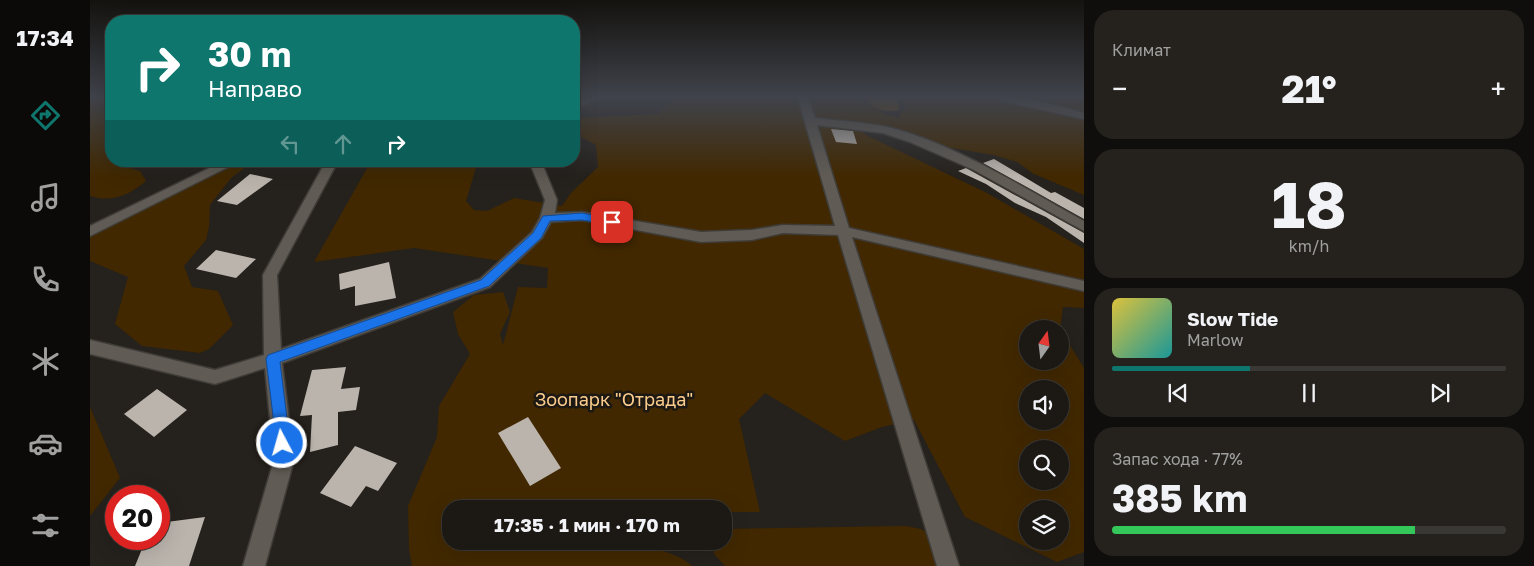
<!DOCTYPE html>
<html lang="ru">
<head>
<meta charset="utf-8">
<style>
	:root { --surface:#1c1915; --page:#25221e; --text:#f1f3f6; --muted:#a0a0a0; --line:#3a3834; --accent:#0f766e }
	body { margin:0; font-family:"Golos Text",sans-serif; background:var(--page); color:var(--text); height:100vh; display:flex; flex-direction:column; font-size:19px; white-space:nowrap }
	* { box-sizing:border-box; margin:0 }
	p { font-size:16px; color:var(--muted) }
	.icon { flex:none; width:28px; height:28px; fill:none; stroke:currentColor; stroke-width:2; stroke-linecap:round; stroke-linejoin:round }
	.map { position:relative; flex:1; overflow:hidden }
	.details { display:flex; flex-direction:column; gap:10px; padding:10px; background:#0f0e0c; width:450px }
	.details>* { flex:none }
	.hud { position:absolute; left:15px; top:15px; width:475px; height:152px; border-radius:20px; box-shadow:0 5px 20px #0002,0 0 0 1px var(--line); background:#0f766e; color:#fff; overflow:hidden }
	.needle { width:32px; rotate:14deg }
	.tools { position:absolute; left:929px; top:320px; display:grid; gap:10px }
	.tools a { display:grid; place-items:center; width:50px; height:50px; border-radius:50%; background:var(--surface); box-shadow:0 5px 20px #0002,0 0 0 1px var(--line); font-size:25px }
	.speed { position:absolute; left:15px; top:485px; display:flex; gap:10px; font-size:25px; font-weight:700; text-align:center }
	.speed>* { display:grid; place-content:center; width:65px; height:65px; border-radius:50%; background:var(--surface); box-shadow:0 5px 20px #0002,0 0 0 1px var(--line); line-height:1 }
	.speed .limit { border:8px solid #d22; background:#fff; color:#111 }
	.pin { position:absolute; display:grid; place-items:center; width:42px; height:42px; color:#fff; margin:-21px; border-radius:10px; box-shadow:0 2px 8px #0006 }
	.me { position:absolute; width:55px; margin:-28px; rotate:354deg; stroke-linejoin:round; filter:drop-shadow(0 0 4px #0008) }
	.turn { display:flex; align-items:center; gap:18px; height:105px; padding:0 20px; font-size:22px }
	.turn .icon { width:65px; height:65px; stroke-width:2.5 }
	.turn b { display:block; font-size:35px; line-height:42px }
	.lanes { display:flex; align-items:center; height:48px; padding:0 20px; background:#0003; justify-content:center; gap:25px; direction:ltr }
	.lanes .off { opacity:.35 }
	.big { font-size:38px; font-weight:700; line-height:1.1 }
	.details .card { flex:1; display:flex; flex-direction:column; justify-content:center; gap:8px; min-width:0; padding:0 18px; border-radius:20px; background:var(--page) }
	.details .dial { align-items:center; gap:0 }
	.dial b { font-size:65px; line-height:1 }
	.song { display:flex; align-items:center; gap:15px }
	.cover { width:60px; height:60px; border-radius:8px; background:linear-gradient(135deg,hsl(50 70% 55%),hsl(180 70% 35%)) }
	.played { height:5px; border-radius:2px; background:linear-gradient(90deg,var(--accent) 35%,var(--line) 35%) }
	.keys { display:flex; justify-content:space-around; direction:ltr }
	.heat { display:flex; justify-content:space-between; align-items:center; font-size:28px; direction:ltr }
	.charge { height:8px; border-radius:4px; background:linear-gradient(90deg,#34c759 77%,var(--line) 0) }
	.trip { position:absolute; left:352px; top:500px; width:290px; height:50px; border-radius:20px; background:var(--surface); box-shadow:0 5px 20px #0002,0 0 0 1px var(--line); font-weight:700; line-height:50px; text-align:center }
	main { display:flex; flex:1; min-height:0 }
	.dock { display:flex; flex-direction:column; width:90px; justify-content:space-around; align-items:center; background:#0b0a08; color:var(--muted) }
	.dock .icon { width:35px; height:35px }
	.dock .current { color:var(--accent) }
	.dock b { font-size:22px; color:var(--text) }
	.map>svg:first-child { display:block }
	.green { fill:#412800; fill-rule:evenodd }
	.water { fill:#6d4700 }
	.building { fill:#bab4ad }
	.lines { fill:none; stroke-linecap:round; stroke-linejoin:round }
	.minor-casing { stroke:#3f3c38; stroke-width:3 }
	.minor { fill:#605b54; fill-rule:evenodd }
	.route { fill:#1a73e8; stroke:#114b97 }
	.labels { text-anchor:middle; dominant-baseline:central; stroke-width:5; stroke-linejoin:round; paint-order:stroke }
	.near-park-label { font-size:18px; fill:#fccc8c; stroke:#1c1813 }
</style>
</head>
<body>
<main>
<nav class="dock">
<b>17:34</b>
<svg class="icon current" aria-label="directions" viewBox="0 0 24 24"><path d="M12 3l9 9-9 9-9-9zM9 14v-3h6M13 9l2 2-2 2"/></svg>
<svg class="icon" aria-label="music" viewBox="0 0 24 24"><path d="M9 18V5l10-2v13"/><circle cx="6" cy="18" r="3"/><circle cx="16" cy="16" r="3"/></svg>
<svg class="icon" aria-label="phone" viewBox="0 0 24 24"><path d="M5 4h4l2 5-3 2q2 4 5 5l2-3 5 2v4C11 20 4 13 5 4z"/></svg>
<svg class="icon" aria-label="climate" viewBox="0 0 24 24"><path d="M12 3v18M4 7l16 10M4 17L20 7"/></svg>
<svg class="icon" aria-label="car" viewBox="0 0 24 24"><path d="M5 17H2v-5l4-1 3-4h7l3 4 3 1v5h-3M9 17h6M6 11h13"/><circle cx="7" cy="17" r="2"/><circle cx="17" cy="17" r="2"/></svg>
<svg class="icon" aria-label="filters" viewBox="0 0 24 24"><path d="M4 7h16M4 17h16"/><circle cx="9" cy="7" r="2"/><circle cx="15" cy="17" r="2"/></svg>
</nav>
<div class="map">
<svg width="994" height="566" viewBox="0 0 994 566">
	<rect width="100%" height="100%" fill="#25211c"/>
	<path class="green" d="M0,98H21V161H28L26,164L50,171L56,181C39,195 23,203 0,196Z
		M586,98H767L797,115L809,118L810,114L818,106L808,98H994V195L944,174L927,162L904,155L855,147L813,130L769,122L766,127L776,135L897,193L994,249V308L973,307L970,329L994,368V552L967,562L875,517L824,420L792,427L755,441L675,393L649,419L670,512H634V509H361V541C414,541 566,530 602,566H322L319,549L318,506L347,437L349,406L380,354L368,334L363,312L384,295L413,292L420,312L410,334L413,345L428,287L457,288L458,268L324,248L224,262L281,161H388L376,201L384,210L397,211L424,198L472,206L481,193L508,167L506,145L493,138L484,128V118L567,114ZM938,329H970V361H938ZM938,389H970V421H938ZM938,449H970V481H938ZM938,509H970V541H938Z
		M135,161H154L157,166L141,178L120,205L119,227L116,240L94,266L102,287L128,291L143,325L119,349L110,353L52,346L25,324L38,277L0,261V225Z
		M0,407L30,478L0,516Z
		M816,526L831,529L840,534L848,566H635L624,554V541H634V529Z"/>
	<path class="water" d="M775,98H803L808,101L809,110C797,113 781,109 775,98Z"/>
	<path class="building" d="M741,129L763,131L767,144L746,142Z
		M904,159L961,193L965,192L994,208V219L893,163Z
		M876,168L994,233V243L956,217L925,203L896,184L868,171Z
		M160,174L183,179L147,205L127,201Z
		M126,250L166,259L146,278L106,269Z
		M299,262L306,298L265,306V286L250,290L249,274Z
		M256,367L251,389L270,387L266,410L248,412V445L220,452L222,415L210,416L222,370Z
		M67,389L97,410L64,437L34,414Z
		M438,417L471,468L440,486L408,433Z
		M265,446L307,463L288,491L276,486L261,507L230,493Z
		M115,517L99,566H45L56,539H69V523Z"/>
	<g class="lines">
		<defs>
			<path id="minor" d="M496,98H510L484,109V103Z
				M708,98H718L725,118C748,121 774,122 797,127C864,143 934,188 994,221V231L884,170L820,142L793,133L727,125L759,228L994,281V291L762,237L869,566H847L748,235L693,233L662,240L611,242L492,220L461,222L452,238L400,287L192,363L204,460L175,566H153L184,460L175,368L125,384L0,354V340L125,370L174,355L173,275L236,161H248L187,275L191,349L390,279L442,232L450,218L455,200L439,161H451L467,200L465,213L492,212L611,232L662,230L693,225L745,226Z
				M907,98C937,97 965,105 994,113V119L912,101Z
				M134,161H150L0,236V226Z"/>
		</defs>
		<use href="#minor" class="minor-casing"/>
		<use href="#minor" class="minor"/>
	</g>
	<linearGradient id="sky" x2="0" y2="1"><stop stop-color="#14120f"/><stop offset="0.55" stop-color="#40434b"/><stop offset="1" stop-color="#40434b" stop-opacity="0"/></linearGradient>
	<rect width="994" height="177" fill="url(#sky)"/>
	<path class="route" d="M492,213L522,219L527,222L522,225L492,220L460,221L451,238L399,286L190,362L200,443L197,448L192,450L187,448L176,359L178,355L391,280L443,233L453,216Z"/>
	<g class="labels">
		<g class="near-park-label">
			<text x="524" y="399">Зоопарк "Отрада"</text>
		</g>
	</g>
</svg>
<div class="tools">
<a><svg class="needle" viewBox="-14 -14 28 28"><path d="M0-13l5 13h-10z" fill="#e53935"/><path d="M0 13l5-13h-10z" fill="#a0a0a0"/></svg></a>
<a><svg class="icon" aria-label="sound" viewBox="0 0 24 24"><path d="M4 9h4l5-4v14l-5-4H4zM17 9q2 3 0 6"/></svg></a>
<a><svg class="icon" aria-label="search" viewBox="0 0 24 24"><circle cx="10" cy="10" r="6"/><path d="M15 15l6 6"/></svg></a>
<a><svg class="icon" aria-label="layers" viewBox="0 0 24 24"><path d="M12 4l9 5-9 5-9-5zM3 14l9 5 9-5"/></svg></a>
</div>
<div class="speed"><div class="limit">20</div></div>
<div class="pin" style="left:522px;top:222px;background:#d93025"><svg class="icon" aria-label="arrive" viewBox="0 0 24 24"><path d="M6 21V4h12l-3 4 3 4H6"/></svg></div>
<svg class="me" style="left:192px;top:443px" viewBox="-20 -20 40 40"><circle r="17" fill="#1a73e8" stroke="#fff" stroke-width="3"/><path d="M0-11L8 9 0 5-8 9z" fill="#fff"/></svg>
<div class="trip">17:35 · 1 мин · 170 m</div>
<div class="hud">
<div class="turn"><svg class="icon" aria-label="right" viewBox="0 0 24 24"><path d="M7 20v-9h11M14 6l5 5-5 5"/></svg><div><b>30 m</b>Направо</div></div>
<div class="lanes"><svg class="icon off" aria-label="left" viewBox="0 0 24 24"><path d="M17 20v-9H6M10 6l-5 5 5 5"/></svg><svg class="icon off" aria-label="ahead" viewBox="0 0 24 24"><path d="M12 20V5M6 11l6-6 6 6"/></svg><svg class="icon" aria-label="right" viewBox="0 0 24 24"><path d="M7 20v-9h11M14 6l5 5-5 5"/></svg></div>
</div>
</div>
<section class="details">
<div class="card"><p>Климат</p>
<div class="heat"><a>−</a><b class="big">21°</b><a>+</a></div>
</div>
<div class="card dial"><b>18</b><p>km/h</p></div>
<div class="card">
<div class="song"><i class="cover"></i><div><b>Slow Tide</b><p>Marlow</p></div></div>
<div class="played"></div>
<div class="keys"><svg class="icon" aria-label="previous" viewBox="0 0 24 24"><path d="M18 5L8 12l10 7zM5 5v14"/></svg><svg class="icon" aria-label="pause" viewBox="0 0 24 24"><path d="M8 5v14M16 5v14"/></svg><svg class="icon" aria-label="next" viewBox="0 0 24 24"><path d="M6 5l10 7-10 7zM19 5v14"/></svg></div>
</div>
<div class="card"><p>Запас хода · 77%</p><b class="big">385 km</b><div class="charge"></div></div>
</section>
</main>
</body>
</html>
